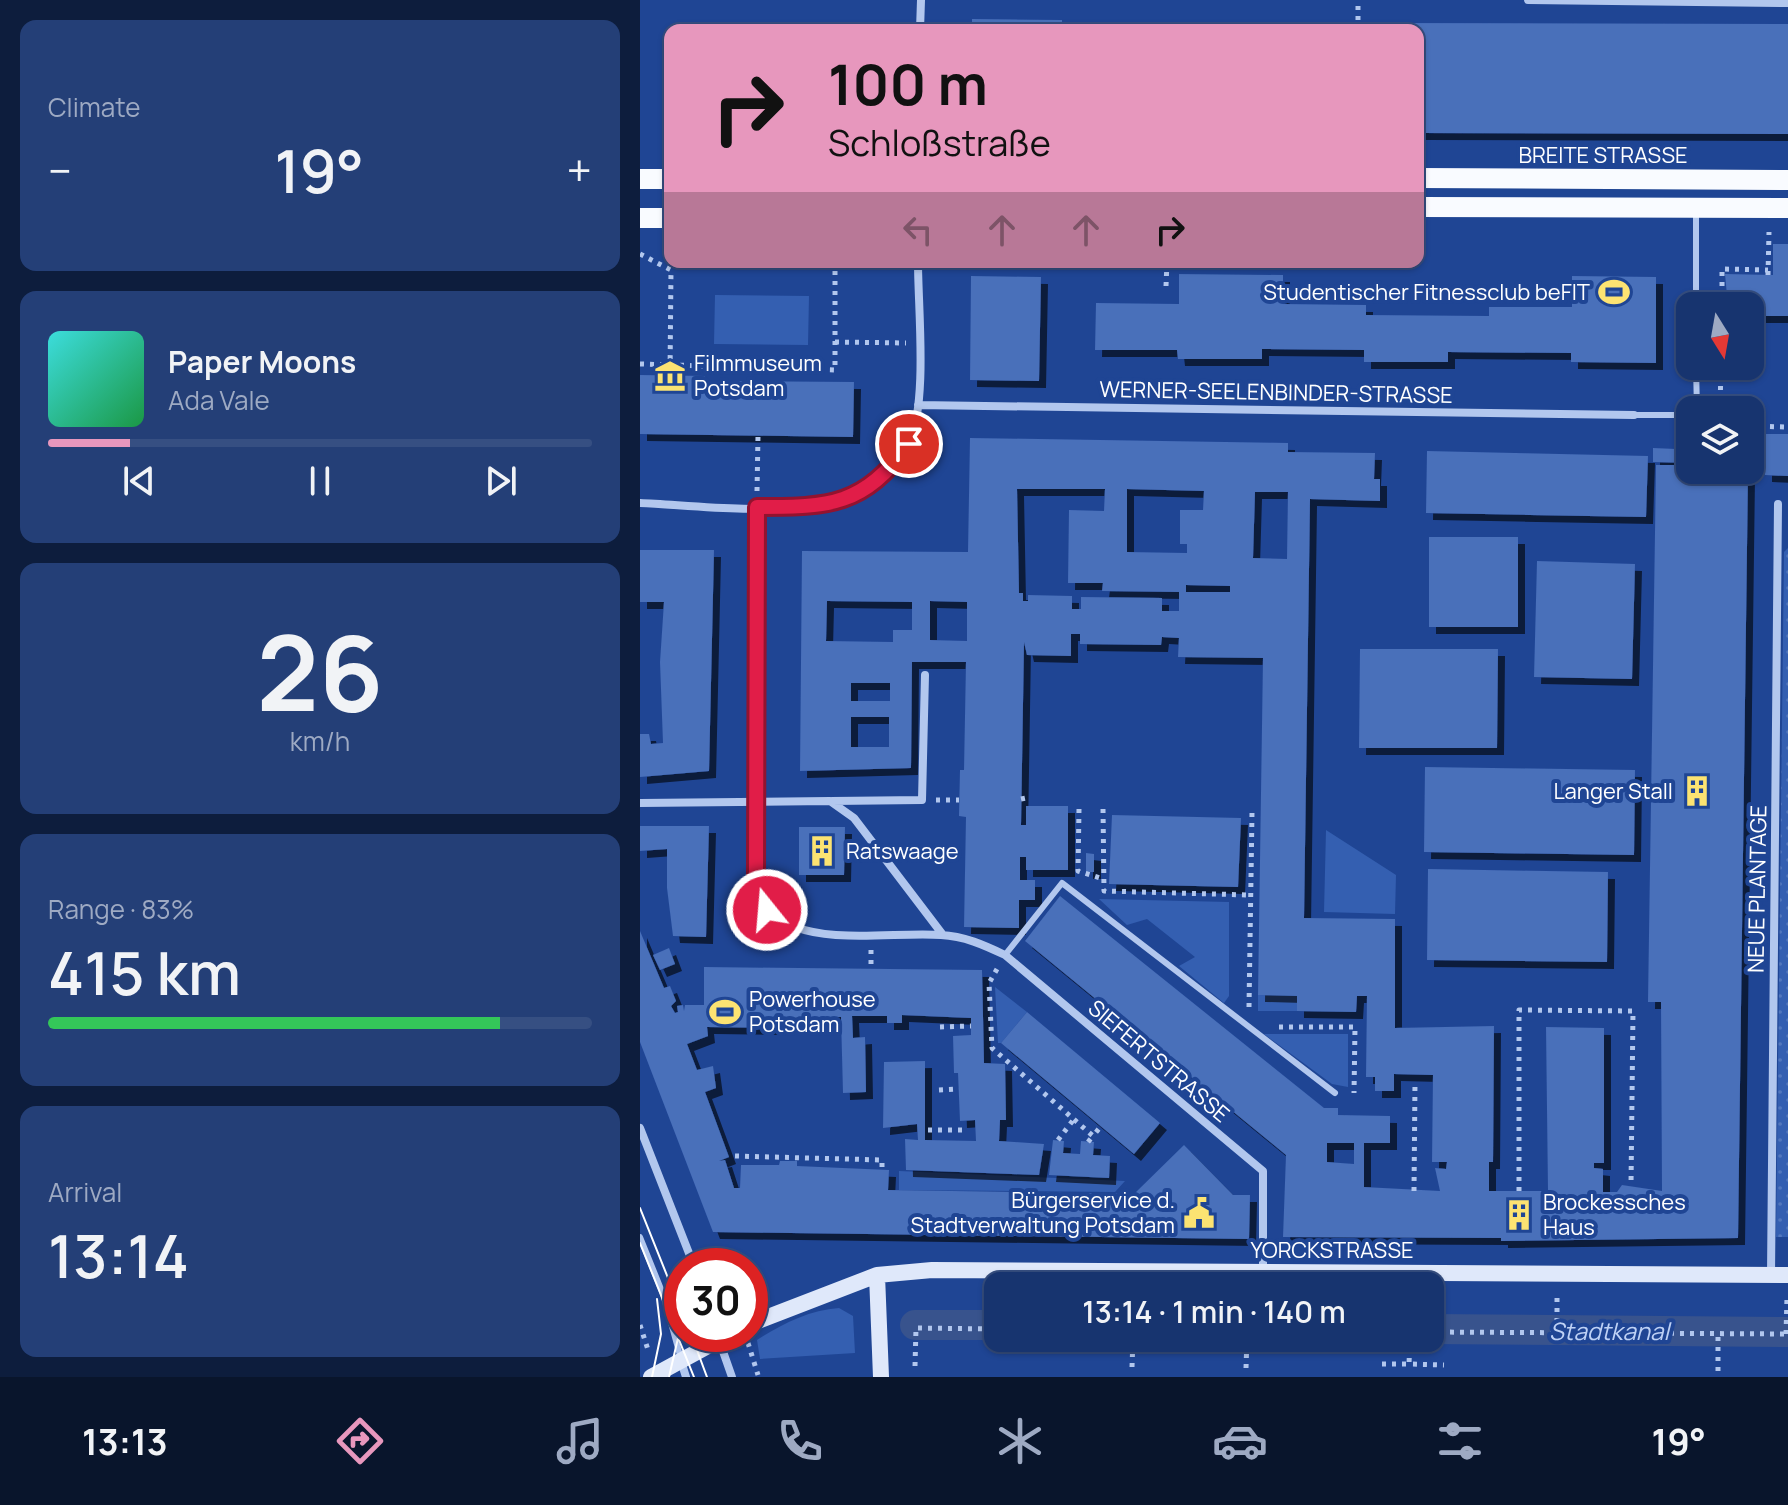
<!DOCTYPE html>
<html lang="en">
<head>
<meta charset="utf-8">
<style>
	:root { --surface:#17346f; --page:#243f77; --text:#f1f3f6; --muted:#9eaac3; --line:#364f82; --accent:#e797bd }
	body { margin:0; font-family:Manrope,sans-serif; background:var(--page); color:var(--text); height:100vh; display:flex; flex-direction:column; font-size:30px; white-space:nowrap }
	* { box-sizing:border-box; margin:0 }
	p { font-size:26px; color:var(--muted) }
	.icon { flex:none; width:44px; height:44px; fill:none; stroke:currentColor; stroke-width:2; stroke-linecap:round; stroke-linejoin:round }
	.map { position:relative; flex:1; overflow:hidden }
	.side { display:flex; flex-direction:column; gap:20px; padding:20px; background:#0d1d3d; width:640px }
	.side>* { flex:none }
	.top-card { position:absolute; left:24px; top:24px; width:760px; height:244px; border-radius:16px; box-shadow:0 2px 6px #0004,0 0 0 2px var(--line); background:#e797bd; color:#111; overflow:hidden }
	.needle { width:52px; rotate:169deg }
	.tools { position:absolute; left:1036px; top:292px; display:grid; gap:16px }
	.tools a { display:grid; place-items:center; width:88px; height:88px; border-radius:16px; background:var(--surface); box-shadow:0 2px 6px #0004,0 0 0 2px var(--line); font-size:40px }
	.speed { position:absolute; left:24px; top:1248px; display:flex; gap:16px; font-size:40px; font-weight:700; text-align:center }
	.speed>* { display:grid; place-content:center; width:104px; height:104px; border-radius:50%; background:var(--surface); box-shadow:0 2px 6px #0004,0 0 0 2px var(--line); line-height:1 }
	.speed .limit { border:12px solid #d22; background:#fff; color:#111 }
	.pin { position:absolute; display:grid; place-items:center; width:68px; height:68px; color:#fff; margin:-34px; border:4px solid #fff; border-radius:50%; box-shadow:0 2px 8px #0007 }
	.me { position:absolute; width:88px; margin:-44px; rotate:343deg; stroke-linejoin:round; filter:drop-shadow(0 0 6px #0008) }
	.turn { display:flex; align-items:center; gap:28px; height:168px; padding:0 32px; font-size:36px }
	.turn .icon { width:104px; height:104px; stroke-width:2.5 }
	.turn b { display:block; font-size:56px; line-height:68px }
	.lanes { display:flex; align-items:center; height:76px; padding:0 32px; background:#0003; justify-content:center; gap:40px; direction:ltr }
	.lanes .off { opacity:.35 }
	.big { font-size:60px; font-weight:600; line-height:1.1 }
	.side .card { flex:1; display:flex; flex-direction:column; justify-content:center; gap:12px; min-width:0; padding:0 28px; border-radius:16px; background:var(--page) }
	.side .dial { align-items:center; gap:0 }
	.dial b { font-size:104px; line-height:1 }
	.song { display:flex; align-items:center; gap:24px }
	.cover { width:96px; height:96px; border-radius:12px; background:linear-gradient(135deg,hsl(180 70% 55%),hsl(140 70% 35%)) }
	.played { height:8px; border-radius:4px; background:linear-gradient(90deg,var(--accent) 15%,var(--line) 15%) }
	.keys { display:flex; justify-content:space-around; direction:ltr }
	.heat { display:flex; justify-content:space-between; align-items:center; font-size:44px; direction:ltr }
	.charge { height:12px; border-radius:6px; background:linear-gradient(90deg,#34c759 83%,var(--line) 0) }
	.trip { position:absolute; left:344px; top:1272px; width:460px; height:80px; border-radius:16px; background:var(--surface); box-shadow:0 2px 6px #0004,0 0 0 2px var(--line); font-weight:600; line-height:80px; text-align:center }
	.tabs { display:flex; height:128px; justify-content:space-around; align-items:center; background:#09152c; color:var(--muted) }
	.tabs .icon { width:56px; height:56px }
	.tabs .on { color:var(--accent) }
	.tabs b { font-size:36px; color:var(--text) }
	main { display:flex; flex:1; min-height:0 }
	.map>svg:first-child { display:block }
	.grass { fill:#345fb1 }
	.park { fill:url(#park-dots) }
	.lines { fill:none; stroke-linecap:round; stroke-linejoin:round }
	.canal { stroke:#38538d; stroke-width:30 }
	.building { fill:#486fba; fill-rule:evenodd; filter:url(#shadow) }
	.path { stroke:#b2c7ee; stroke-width:5; stroke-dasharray:4 6; stroke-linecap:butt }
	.lane { stroke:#b2c7ee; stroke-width:6 }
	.street { stroke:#b2c7ee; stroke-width:8 }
	.secondary { stroke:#dfe8fa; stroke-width:16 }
	.primary { stroke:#f9fbff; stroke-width:20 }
	.tram { stroke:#fff; stroke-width:2 }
	.route-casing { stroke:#92132f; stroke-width:20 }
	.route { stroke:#e11d48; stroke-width:14 }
	.labels { text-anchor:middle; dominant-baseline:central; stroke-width:8; stroke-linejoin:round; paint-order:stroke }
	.street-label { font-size:22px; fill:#fff; stroke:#1f4594 }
	.poi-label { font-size:22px; fill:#fff; stroke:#1f4594; text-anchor:start }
	.water-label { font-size:24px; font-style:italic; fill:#bed1f5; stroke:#1f4594 }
</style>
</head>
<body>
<main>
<section class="side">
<div class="card"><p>Climate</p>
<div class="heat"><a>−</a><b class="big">19°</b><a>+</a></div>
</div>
<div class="card">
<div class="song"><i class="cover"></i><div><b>Paper Moons</b><p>Ada Vale</p></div></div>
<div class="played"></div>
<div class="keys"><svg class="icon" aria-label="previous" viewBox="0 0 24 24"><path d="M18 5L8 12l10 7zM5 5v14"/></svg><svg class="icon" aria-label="pause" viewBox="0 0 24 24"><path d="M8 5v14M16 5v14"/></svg><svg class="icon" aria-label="next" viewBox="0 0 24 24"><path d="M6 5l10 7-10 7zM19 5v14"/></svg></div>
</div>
<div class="card dial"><b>26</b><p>km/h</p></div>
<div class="card"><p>Range · 83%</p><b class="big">415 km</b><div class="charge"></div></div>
<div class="card"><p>Arrival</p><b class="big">13:14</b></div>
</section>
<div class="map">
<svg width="1148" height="1377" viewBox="0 0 1148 1377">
	<defs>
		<pattern id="park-dots" width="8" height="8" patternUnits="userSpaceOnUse" patternTransform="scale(2)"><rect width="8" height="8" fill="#345fb1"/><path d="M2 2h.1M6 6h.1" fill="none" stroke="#5277bd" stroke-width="1.8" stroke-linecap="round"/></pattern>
		<filter id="shadow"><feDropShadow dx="7" dy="7" stdDeviation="0" flood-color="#0009"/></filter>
	</defs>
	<rect width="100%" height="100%" fill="#1f4594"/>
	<path class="grass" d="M75,295L169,296L168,345L74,344Z
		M686,830L756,875L755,914L684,912Z
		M459,899L589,902V996L584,1003L539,966L555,957L507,919L487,925Z
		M355,987L387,1012L361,1043H358Z
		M618,995L657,996V1011H618Z
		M624,1034H708V1087L692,1084Z
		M259,1171L485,1181L475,1192L259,1190Z
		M199,1308L213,1316L215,1353L120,1359L117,1340C142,1324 169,1310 199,1308Z"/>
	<path class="park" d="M1148,548V1237H1136L1144,552Z"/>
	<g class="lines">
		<path class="canal" d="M275,1325H358
			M790,1329L1148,1332"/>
	</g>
	<path class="building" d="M332,19L422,20V30H332Z
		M481,23H687V30H481Z
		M742,23L1148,24V134L778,133V30H742Z
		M1133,244H1148V316H1110V306H1088L1085,274L1133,275Z
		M539,274L643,275V304L726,305V315L849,316V307H932V276L1016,277V363L931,362V353L808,352V362H724V350L622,349V359H538L537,350H455L456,303L539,304Z
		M331,276L401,277L399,381L330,380Z
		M0,375L65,376V381L214,382L213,437L0,434Z
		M1125,434H1148V476L1125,475Z
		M330,438L648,443V452L735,453L734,479H740V501L670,499L664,918L755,919V1028L854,1026L853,1162H849V1191H908L906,1027L964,1028V1163H954V1168L963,1169V1192H977L982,1185L1022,1191L1021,1002H1008L1016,465H1050V470H1108L1098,1238L861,1241V1238L643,1237L646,1155L385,941L420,896L684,1108H698V1115L750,1116V1143H724V1187L800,1191L795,1168L806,1169L807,1162H792L793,1075L754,1074V1091H735V1077H726L727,996H717L716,1012L657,1011V996L618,995L623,658L538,657L539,638L522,637L521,645L440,644V634H431V656L387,655L384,642L381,825H386V806H428V870H386V857H380V880H395V900H379V928L324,927L326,817L319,816L320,770H324L326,662H272L271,768L160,771L162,551L328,552ZM377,489H465L464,511L429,510L428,583H463L462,591L539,592V611H522V598L441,597V609H432V596L388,595V601H383V593H379ZM487,489L564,491L563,510H540V544H547V553L487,552ZM615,492H648L647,559L613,558ZM546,585L590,586V592H546ZM187,601L272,602V630H253V642L186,641ZM290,601L327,602V641L290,640ZM211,683H250V701H211ZM211,717H249V747H211ZM687,1143H714V1164L687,1162Z
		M1036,444H1050V463L1013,462V448L1036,449Z
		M787,451L1008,456L1006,517L786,513Z
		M789,537H878V627H789Z
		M0,550H74L69,771L0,777V734H9L11,744L23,743L20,662L24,602H0Z
		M897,561L995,564L992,679L894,677Z
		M720,649H858L857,748H719Z
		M785,767L995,770L994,855L784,852Z
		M472,815L601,818L598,887L469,884Z
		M0,826H69L66,937L33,936L27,888V849L0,851Z
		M159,827H205L204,875H159Z
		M446,853L454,854V872H446Z
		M788,869L968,872L967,962L787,960Z
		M0,931L24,988L30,986L36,1001L31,1006L35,1013L38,1012L37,1006L43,1005L44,1011L45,1005H64V967L342,970L344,1063L365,1064L366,1120H360L359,1141L404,1144L399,1175L266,1170L265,1139L278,1140L277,1124L243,1128L244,1062L285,1061V1140L336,1141L335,1120L320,1121L318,1073H314L313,1036L331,1035V1018L262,1015V1023H247V1016H212L213,1038L225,1037L226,1092L203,1093L201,1017L138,1018V1028L67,1027L68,1036L47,1044L57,1070L73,1066L76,1088L65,1092L89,1157L79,1161L85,1160L94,1188H100L101,1165H139L140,1161H157V1166L249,1170L248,1190L494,1194L544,1145L593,1195H610L609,1239L73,1232L0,1042Z
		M29,948L35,964L20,970L13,955Z
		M387,1012L520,1123L494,1154L361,1043Z
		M413,1140L424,1141L423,1153L440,1154L441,1141L454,1142L453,1155L470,1156L469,1178L409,1175Z"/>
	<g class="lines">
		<path class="path" d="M718,30V0
			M0,254L31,270L30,376
			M1128,275L1129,232
			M526,286L527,262
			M1082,306V269L1128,270
			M195,342L266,343
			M0,364L195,370V262
			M1080,410L1081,366
			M1110,426L1148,427
			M117,491L118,436
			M381,799L386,798
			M296,800H319
			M439,809L438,871L463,879
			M463,809L464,891L609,895
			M231,950V967
			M357,969L349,983L352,1048L453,1136L461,1126
			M609,1007L612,812
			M300,1027L331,1026
			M639,1027H715L714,1093
			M299,1090L319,1089
			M288,1130H327
			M418,1140L434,1119
			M448,1142L453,1136
			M95,1156L242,1160V1170
			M774,1191L775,1082
			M879,1191V1010L993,1011L991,1185
			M0,1325L9,1353
			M790,1332L1148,1334
			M917,1332V1295
			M1146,1334L1147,1297
			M770,1338L769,1364L804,1365
			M108,1343L118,1375
			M742,1364H769
			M275,1366L276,1328L358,1329
			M492,1367L493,1338
			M606,1368L607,1338
			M1078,1371V1334"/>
		<path class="lane" d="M1056,306V210
			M1056,366L1057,410
			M994,415H1050
			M365,955L422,883L695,1093
			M0,1237L23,1294L41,1359"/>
		<path class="street" d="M888,0L1148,3
			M280,30L281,0
			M278,405L994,415
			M0,503C78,506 229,532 269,444C288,401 278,310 278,262
			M117,507L116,876C124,958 242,930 301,935C324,936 344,945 365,955L623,1171V1271
			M192,801L282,800L285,675
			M0,803L190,801L214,818L303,935
			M0,1128L54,1266
			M1131,1275L1138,504
			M79,1340L92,1377
			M41,1361L46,1377"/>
		<path class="secondary" d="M237,1275L241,1377
			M110,1324L237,1275L292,1270L1148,1275
			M11,1377L90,1334"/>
		<path class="primary" d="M778,178L1148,180
			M0,179H30
			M778,207L1148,208
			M0,218H30"/>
		<path class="tram" d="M0,1208L30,1283
			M0,1243L54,1377
			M51,1334L67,1377
			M12,1377L21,1334L17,1299
			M29,1377L38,1338"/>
	</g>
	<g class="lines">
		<defs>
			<path id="route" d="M127,910L116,876L117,507C191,507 223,506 269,444"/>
		</defs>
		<use href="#route" class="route-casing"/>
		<use href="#route" class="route"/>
	</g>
	<defs>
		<symbol id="stadium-bare" viewBox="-9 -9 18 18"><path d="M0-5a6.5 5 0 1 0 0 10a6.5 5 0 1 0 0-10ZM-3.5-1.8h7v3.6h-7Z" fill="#fce372" stroke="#1f4594" stroke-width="2.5" paint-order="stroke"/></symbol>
		<symbol id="museum-bare" viewBox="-9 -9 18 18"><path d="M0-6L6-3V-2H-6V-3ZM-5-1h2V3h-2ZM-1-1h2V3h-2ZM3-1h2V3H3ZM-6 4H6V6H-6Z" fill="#fce372" stroke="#1f4594" stroke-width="2.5" paint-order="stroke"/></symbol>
		<symbol id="building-bare" viewBox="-9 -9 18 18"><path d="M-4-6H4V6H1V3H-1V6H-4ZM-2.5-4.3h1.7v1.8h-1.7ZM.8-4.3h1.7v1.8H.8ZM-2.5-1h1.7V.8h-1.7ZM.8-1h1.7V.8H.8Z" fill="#fce372" stroke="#1f4594" stroke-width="2.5" paint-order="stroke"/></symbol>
		<symbol id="civic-bare" viewBox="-9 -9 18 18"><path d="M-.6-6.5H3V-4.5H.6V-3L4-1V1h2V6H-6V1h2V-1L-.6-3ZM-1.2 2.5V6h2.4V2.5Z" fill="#fce372" stroke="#1f4594" stroke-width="2.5" paint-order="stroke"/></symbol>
	</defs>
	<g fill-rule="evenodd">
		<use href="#stadium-bare" x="952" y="270" width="44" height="44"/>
		<use href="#museum-bare" x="8" y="354" width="44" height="44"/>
		<use href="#building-bare" x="1035" y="769" width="44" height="44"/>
		<use href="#building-bare" x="160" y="829" width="44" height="44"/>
		<use href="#stadium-bare" x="63" y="990" width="44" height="44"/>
		<use href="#civic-bare" x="537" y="1191" width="44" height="44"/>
		<use href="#building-bare" x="857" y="1193" width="44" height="44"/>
	</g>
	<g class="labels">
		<g class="street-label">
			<text x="963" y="155">BREITE STRASSE</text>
			<text transform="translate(636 392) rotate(1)">WERNER-SEELENBINDER-STRASSE</text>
			<text transform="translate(1117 889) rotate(-89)">NEUE PLANTAGE</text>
			<text transform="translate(519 1061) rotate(40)">SIEFERTSTRASSE</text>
			<text x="692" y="1250">YORCKSTRASSE</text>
		</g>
		<g class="poi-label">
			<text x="950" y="292" text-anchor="end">Studentischer Fitnessclub beFIT</text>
			<text x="54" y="363">Filmmuseum<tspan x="54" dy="25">Potsdam</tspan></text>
			<text x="1033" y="791" text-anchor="end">Langer Stall</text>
			<text x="206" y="851">Ratswaage</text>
			<text x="109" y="999">Powerhouse<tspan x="109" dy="25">Potsdam</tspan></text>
			<text x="535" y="1200" text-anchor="end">Bürgerservice d.<tspan x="535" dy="25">Stadtverwaltung Potsdam</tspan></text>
			<text x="903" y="1202">Brockessches<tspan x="903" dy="25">Haus</tspan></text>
		</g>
		<g class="water-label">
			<text x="969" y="1330">Stadtkanal</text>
		</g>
	</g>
</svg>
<div class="tools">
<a><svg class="needle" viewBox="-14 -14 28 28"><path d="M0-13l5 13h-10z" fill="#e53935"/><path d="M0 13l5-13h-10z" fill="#9eaac3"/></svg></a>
<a><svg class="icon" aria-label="layers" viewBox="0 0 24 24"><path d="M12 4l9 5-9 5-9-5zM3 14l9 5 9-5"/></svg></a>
</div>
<div class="speed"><div class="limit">30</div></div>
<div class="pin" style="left:269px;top:444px;background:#d93025"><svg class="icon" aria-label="arrive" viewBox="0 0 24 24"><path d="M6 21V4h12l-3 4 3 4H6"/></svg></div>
<svg class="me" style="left:127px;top:910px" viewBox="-20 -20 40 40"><circle r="17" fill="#e11d48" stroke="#fff" stroke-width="3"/><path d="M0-11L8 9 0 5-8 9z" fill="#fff"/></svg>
<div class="trip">13:14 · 1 min · 140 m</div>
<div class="top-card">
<div class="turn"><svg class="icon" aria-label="right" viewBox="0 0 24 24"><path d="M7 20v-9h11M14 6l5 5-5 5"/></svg><div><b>100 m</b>Schloßstraße</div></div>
<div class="lanes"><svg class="icon off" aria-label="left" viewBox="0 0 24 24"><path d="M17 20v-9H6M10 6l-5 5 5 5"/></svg><svg class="icon off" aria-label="ahead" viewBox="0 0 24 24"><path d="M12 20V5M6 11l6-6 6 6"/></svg><svg class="icon off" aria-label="ahead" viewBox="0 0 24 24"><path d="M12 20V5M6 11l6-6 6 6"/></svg><svg class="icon" aria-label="right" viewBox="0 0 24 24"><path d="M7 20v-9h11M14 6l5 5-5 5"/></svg></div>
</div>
</div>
</main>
<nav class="tabs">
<b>13:13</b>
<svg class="icon on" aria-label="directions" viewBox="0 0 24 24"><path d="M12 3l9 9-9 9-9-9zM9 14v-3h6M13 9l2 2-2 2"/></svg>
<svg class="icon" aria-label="music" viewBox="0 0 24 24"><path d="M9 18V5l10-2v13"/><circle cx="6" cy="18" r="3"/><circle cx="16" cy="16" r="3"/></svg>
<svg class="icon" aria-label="phone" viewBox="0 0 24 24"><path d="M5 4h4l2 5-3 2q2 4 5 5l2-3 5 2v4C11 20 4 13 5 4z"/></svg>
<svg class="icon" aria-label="climate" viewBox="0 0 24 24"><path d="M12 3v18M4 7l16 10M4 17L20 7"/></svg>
<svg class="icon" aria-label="car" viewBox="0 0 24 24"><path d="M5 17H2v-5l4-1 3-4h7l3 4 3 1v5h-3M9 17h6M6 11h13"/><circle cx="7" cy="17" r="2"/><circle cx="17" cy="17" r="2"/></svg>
<svg class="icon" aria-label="filters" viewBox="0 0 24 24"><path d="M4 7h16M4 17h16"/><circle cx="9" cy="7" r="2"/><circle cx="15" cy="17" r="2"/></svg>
<b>19°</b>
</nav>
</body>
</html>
